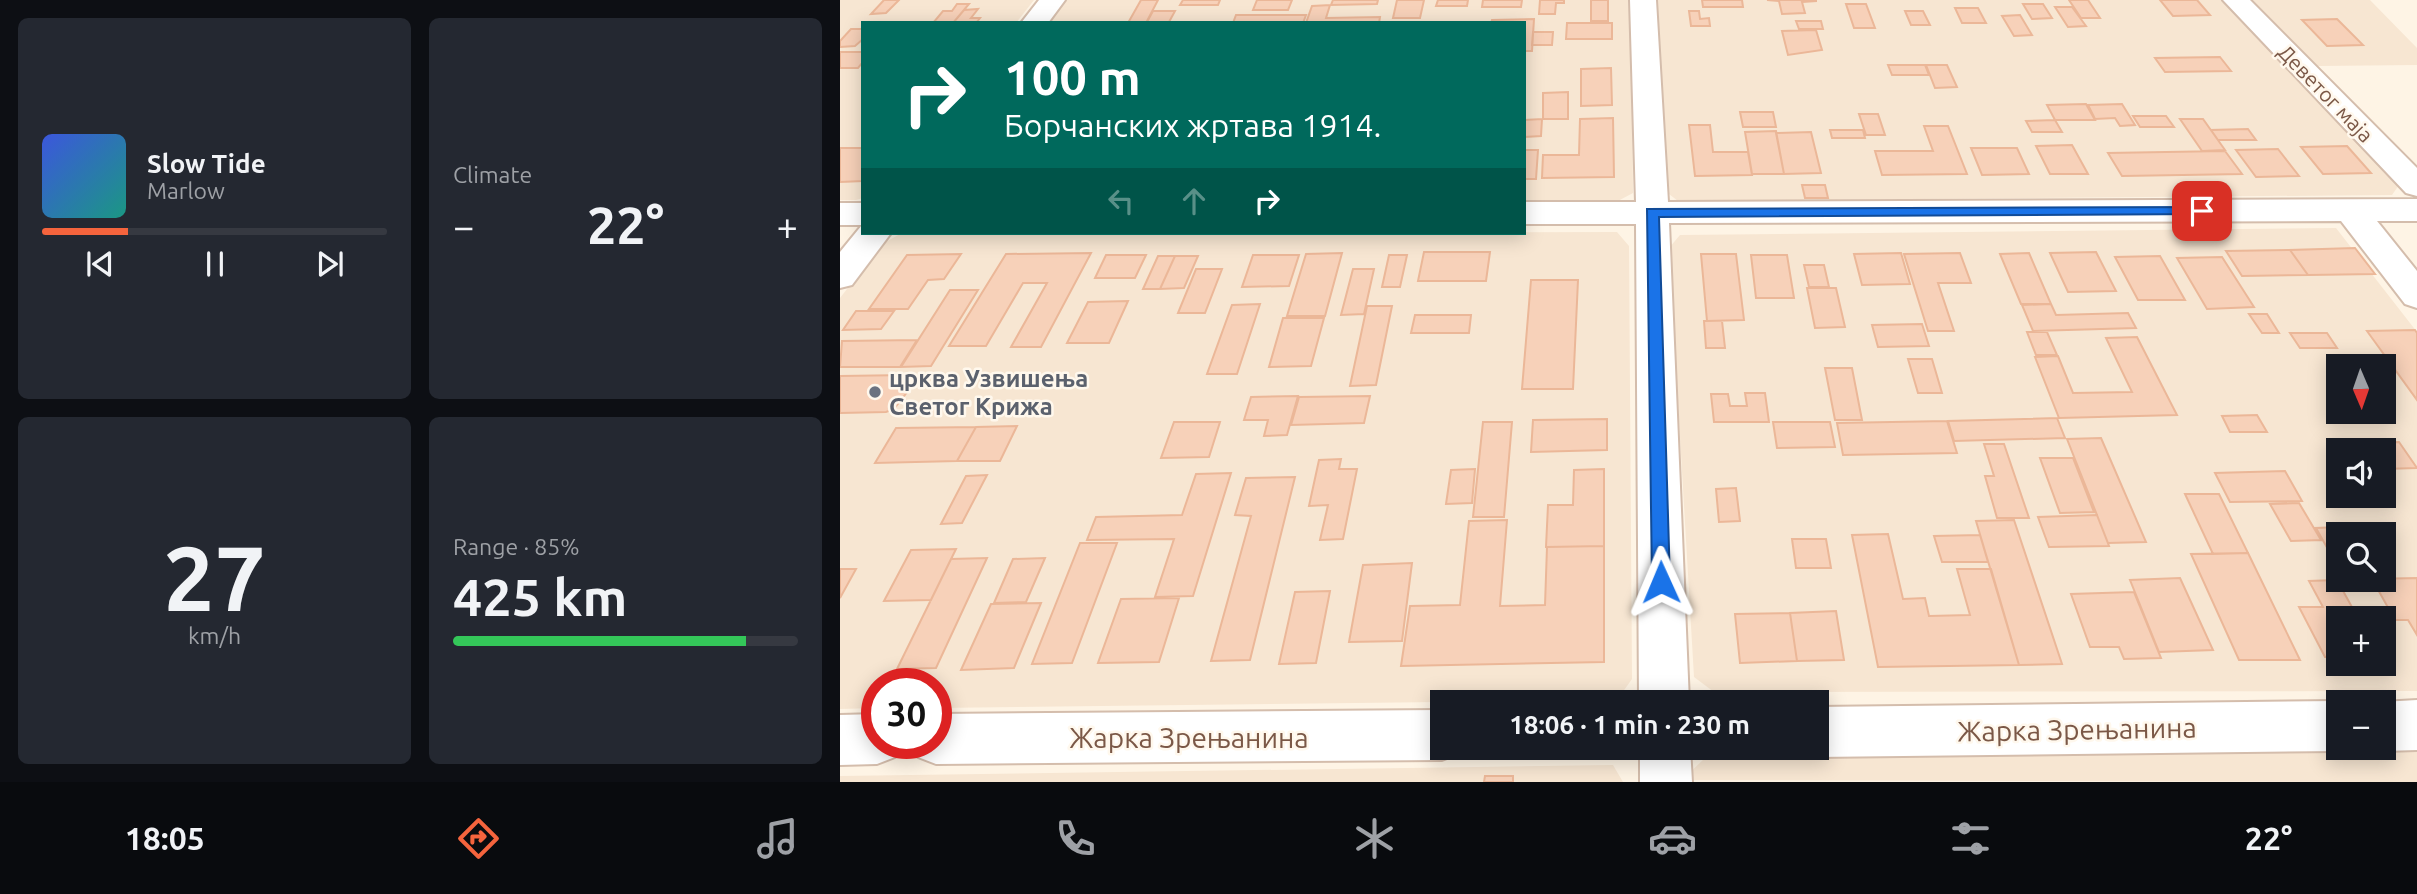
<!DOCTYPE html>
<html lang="en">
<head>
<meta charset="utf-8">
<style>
	:root { --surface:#171b24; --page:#242831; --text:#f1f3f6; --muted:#9ea1a6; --line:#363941; --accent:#f5643d }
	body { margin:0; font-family:Ubuntu,sans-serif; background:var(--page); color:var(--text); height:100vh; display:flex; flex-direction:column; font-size:26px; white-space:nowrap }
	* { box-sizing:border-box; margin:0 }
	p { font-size:23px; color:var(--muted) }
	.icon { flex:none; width:38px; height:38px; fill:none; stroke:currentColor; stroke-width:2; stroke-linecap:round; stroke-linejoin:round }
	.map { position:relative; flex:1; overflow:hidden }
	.panel { display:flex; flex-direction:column; gap:18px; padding:18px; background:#0d0f14; width:840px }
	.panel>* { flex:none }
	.guide { position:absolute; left:21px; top:21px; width:665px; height:214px; border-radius:0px; box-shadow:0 4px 18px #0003; background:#00695c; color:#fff; overflow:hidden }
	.needle { width:46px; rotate:178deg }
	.buttons { position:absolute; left:1486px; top:354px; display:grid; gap:14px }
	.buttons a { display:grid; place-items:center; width:70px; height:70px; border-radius:0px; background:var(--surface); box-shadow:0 4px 18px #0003; font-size:35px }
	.speed { position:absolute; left:21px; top:668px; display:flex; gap:14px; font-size:35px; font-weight:700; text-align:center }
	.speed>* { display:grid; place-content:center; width:91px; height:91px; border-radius:50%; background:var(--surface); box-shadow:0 4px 18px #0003; line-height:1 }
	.speed .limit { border:10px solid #d22; background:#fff; color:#111 }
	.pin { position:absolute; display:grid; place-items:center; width:60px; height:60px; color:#fff; margin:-30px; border-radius:14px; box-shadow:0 4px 10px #0006 }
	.me { position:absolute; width:77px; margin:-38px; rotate:359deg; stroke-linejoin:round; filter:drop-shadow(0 0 5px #0008) }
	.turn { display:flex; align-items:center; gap:24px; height:147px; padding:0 28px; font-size:32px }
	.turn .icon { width:91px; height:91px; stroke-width:2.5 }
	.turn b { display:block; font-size:49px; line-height:60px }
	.lanes { display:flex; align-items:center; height:66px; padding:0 28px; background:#0003; justify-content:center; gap:35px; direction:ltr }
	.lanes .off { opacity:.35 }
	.big { font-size:52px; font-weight:700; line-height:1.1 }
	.panel .card { flex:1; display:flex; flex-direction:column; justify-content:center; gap:10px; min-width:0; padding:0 24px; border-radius:10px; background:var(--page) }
	.panel .dial { align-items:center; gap:0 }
	.dial b { font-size:91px; line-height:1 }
	.song { display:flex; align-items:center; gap:21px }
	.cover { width:84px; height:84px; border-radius:10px; background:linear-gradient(135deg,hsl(230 70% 55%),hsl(170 70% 35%)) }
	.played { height:7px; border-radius:4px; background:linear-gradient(90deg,var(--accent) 25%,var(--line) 25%) }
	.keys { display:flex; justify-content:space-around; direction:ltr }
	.heat { display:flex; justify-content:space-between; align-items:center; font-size:38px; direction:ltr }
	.charge { height:10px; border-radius:5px; background:linear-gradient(90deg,#34c759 85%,var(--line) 0) }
	.panel .tiles { flex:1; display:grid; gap:18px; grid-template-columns:repeat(2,1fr) }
	.trip { position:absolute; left:590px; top:690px; width:399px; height:70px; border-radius:0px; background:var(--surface); box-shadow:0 4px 18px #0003; font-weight:700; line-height:70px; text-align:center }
	.tab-bar { display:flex; height:112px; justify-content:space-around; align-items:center; background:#090b0e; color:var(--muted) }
	.tab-bar .icon { width:49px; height:49px }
	.tab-bar .active { color:var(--accent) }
	.tab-bar b { font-size:32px; color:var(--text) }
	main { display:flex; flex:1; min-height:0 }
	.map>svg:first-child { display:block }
	.residential { fill:#f7e6d2; fill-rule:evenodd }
	.building { fill:#f7d1b9; stroke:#ebb798; stroke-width:2 }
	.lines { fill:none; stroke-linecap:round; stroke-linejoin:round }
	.minor-casing { stroke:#d4bdac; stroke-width:4 }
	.minor { fill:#fff; fill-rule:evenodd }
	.route { fill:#1a73e8; stroke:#114b97; stroke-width:2 }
	.worship-dot { fill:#6b7280; stroke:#fff8ed; stroke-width:2.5 }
	.labels { text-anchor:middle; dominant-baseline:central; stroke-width:5; stroke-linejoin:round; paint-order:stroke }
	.far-street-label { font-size:21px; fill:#7b5847; stroke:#fff8ed }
	.worship-label { font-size:24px; font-weight:bold; fill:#5b616d; stroke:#fff8ed; text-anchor:start }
	.near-street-label { font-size:28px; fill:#7b5847; stroke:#fff8ed }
</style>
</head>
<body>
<main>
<section class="panel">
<div class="tiles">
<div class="card">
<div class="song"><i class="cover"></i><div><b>Slow Tide</b><p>Marlow</p></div></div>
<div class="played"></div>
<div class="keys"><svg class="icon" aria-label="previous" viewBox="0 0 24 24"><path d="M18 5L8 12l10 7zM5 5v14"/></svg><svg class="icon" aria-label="pause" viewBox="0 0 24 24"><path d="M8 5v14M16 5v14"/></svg><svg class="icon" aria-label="next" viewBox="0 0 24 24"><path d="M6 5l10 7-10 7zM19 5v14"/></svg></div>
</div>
<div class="card"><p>Climate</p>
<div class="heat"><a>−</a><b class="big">22°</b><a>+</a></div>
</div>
<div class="card dial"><b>27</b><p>km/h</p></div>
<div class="card"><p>Range · 85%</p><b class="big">425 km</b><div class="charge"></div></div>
</div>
</section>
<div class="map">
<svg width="1577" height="782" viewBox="0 0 1577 782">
	<rect width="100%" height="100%" fill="#fef4e5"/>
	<path class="residential" d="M0,0H194L176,23H23V198L16,200H0Z
		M220,0H791L793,193L776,202H684V23H203Z
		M816,0H1386L1559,185L1552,195L838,201L825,191Z
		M1409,0H1530L1577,48V65L1478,66Z
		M1496,228L1577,332V691L874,692L854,677L829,248L840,235ZM1498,366H1544V411H1498ZM1498,450H1544V495H1498ZM1498,534H1544V579H1498ZM1498,618H1544V663H1498Z
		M777,232L789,246L792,679L777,700L96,708V684H37V708L0,709V298L42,244L62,233Z
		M1577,746V782L842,780L864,759Z
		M773,765L783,782H0V776Z"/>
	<path class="building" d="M44,0H59L46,13L31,14Z
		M301,0H318L306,23H288Z
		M343,0H380L378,5H340Z
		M417,0H452L448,10H413Z
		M493,0H538L537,4L491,5Z
		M557,0H584L580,18H553Z
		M598,0H628L627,6H596Z
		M643,0H682L681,7H642Z
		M700,0H724V3H716L715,14H699Z
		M751,0H768V21H751Z
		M862,0H902L903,7H863Z
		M927,0H976V1L962,2L965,13L942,14L939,1Z
		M1229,0H1248L1260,18H1241Z
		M1320,0H1357L1370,15L1333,16Z
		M117,4H129L113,23H93L103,11H112Z
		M1006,4H1026L1035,28H1014Z
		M1183,4H1203L1212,18L1192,19Z
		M490,5L486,18L540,17L539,23H466L472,6Z
		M1215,7H1232L1246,26L1228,27Z
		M1115,8H1138L1146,23H1122Z
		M138,9L131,18H140L136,23H113L124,10Z
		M313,11H335L329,22H307Z
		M849,11H859L860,19L869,18L870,26H851Z
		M1065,11H1083L1090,25H1071Z
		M396,15H466L463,23H393Z
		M1180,15L1192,35L1174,36L1162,16Z
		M694,19L692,51H684V23H651L652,20Z
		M1497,19L1523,45L1487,46L1462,20Z
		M956,21H981L983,29H959Z
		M727,23H772V39H726Z
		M11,29H23V39L15,46L0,47V41Z
		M976,30L982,50L948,55L942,31Z
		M693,32H713L712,45H692Z
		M0,52H23V62L18,68H0Z
		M1380,57L1391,71L1325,72L1315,58Z
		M1048,65H1085L1089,75H1052Z
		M1086,65H1107L1117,87L1095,88Z
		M771,68L772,105L741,106V69Z
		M728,92V119H703V93Z
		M1246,104L1255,120H1215L1207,105Z
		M1282,104L1295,125L1280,126L1275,118L1255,119L1248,105Z
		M900,112H933L936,127H903Z
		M1019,114H1038L1045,135H1026Z
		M1293,116H1326L1334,127H1300Z
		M773,118L774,177L702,178L703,155H739L740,119Z
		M702,119L701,136L684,137V120Z
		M1340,119H1363L1385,150L1362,151Z
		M1215,120L1222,132H1192L1186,121Z
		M849,125H870L873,152H908L912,175L855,176Z
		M1084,126H1108L1127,174L1042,175L1035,151H1093Z
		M1408,129L1416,140H1378L1371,130Z
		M990,130H1023L1025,138H992Z
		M936,131L944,174H912L905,132Z
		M971,132L981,173L944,174L936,133Z
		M1232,145L1248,174H1210L1196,146Z
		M1507,146L1531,173L1483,174L1461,147Z
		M0,148H23V181L0,182Z
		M1131,148H1177L1189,174L1142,175Z
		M1438,149L1459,176L1416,177L1396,150Z
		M684,150H698L696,179H684Z
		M1385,151L1402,174L1282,176L1268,153Z
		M962,185H985L988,198H965Z
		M1515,248L1535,274L1468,275L1450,250Z
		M1450,250L1468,275L1402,276L1386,251Z
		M584,252H650L646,281H578Z
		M1256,252L1276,291L1228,292L1210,253Z
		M251,253L201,347H171L207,283H183L146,346H109L166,254Z
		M502,253L485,316H447L466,254Z
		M1061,253L1070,284L1022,285L1014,254Z
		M1120,253L1131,283H1098L1114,331H1088L1064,254Z
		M1189,253L1211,304H1181L1160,254Z
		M121,254L104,279L88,280L68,309H29L67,255Z
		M861,254H896L904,320L867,321Z
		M266,255H306L295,278H255Z
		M413,255H459L449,286L402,287Z
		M549,255H567L560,287H542Z
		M911,255H947L954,298H916Z
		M318,256H335L320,289H303Z
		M335,256H358L344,288L320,289Z
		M1320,256L1345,300H1298L1275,257Z
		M1382,257L1414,307L1367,309L1337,258Z
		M964,265H984L989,287H969Z
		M356,269H382L365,313H338Z
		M513,269H534L524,314L501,315Z
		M691,280H738L733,389H682Z
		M967,288H996L1005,327L975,328Z
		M110,290H138L91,366L61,367Z
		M288,301L269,343H227L248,302Z
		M420,304L397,374H367L392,305Z
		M1211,304L1216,315L1288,313L1296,328L1193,331L1182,305Z
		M527,306H552L536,385L510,386Z
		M16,311H54L41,329L3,330Z
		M1409,314H1427L1439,333H1422Z
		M575,315H631L629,333H571Z
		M443,318H484L471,366L429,367Z
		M864,321H882L885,348H866Z
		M1082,324L1089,346L1038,347L1032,325Z
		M1575,330L1577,333V400L1527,331Z
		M1187,332H1207L1217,355H1196Z
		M1450,333H1487L1497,348H1460Z
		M1297,337L1337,415L1219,418L1195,357L1218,356L1233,393L1292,392L1266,338Z
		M77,340L60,367H0L2,341Z
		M1068,359H1092L1102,393H1078Z
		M985,368H1012L1022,420H995Z
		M68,375L71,387L54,409L46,412L0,413V376Z
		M905,393H925L929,422H874L871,394H888L890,406H907Z
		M458,396L447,435L424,436L428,420H404L411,397Z
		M530,396L524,423L451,425L459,397Z
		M1417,415L1427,432H1390L1382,416Z
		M1217,418L1225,438L1114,441L1108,421Z
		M767,419V450L691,452L693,420Z
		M1107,421L1117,453L1003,455L997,423Z
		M334,422H380L369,457L321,458Z
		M643,422H672L664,517H633Z
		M933,422H990L995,447L937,448Z
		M177,426L160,461H117L136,427Z
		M136,427L117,461L35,463L56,428Z
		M1261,438L1306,542L1268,543L1227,439Z
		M1559,442L1577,468L1544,469V450H1510L1506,443Z
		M1144,444H1164L1189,518H1157L1145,476H1154Z
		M1200,458H1233L1254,512L1220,513Z
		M501,459L499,469H517L503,539L480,540L488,505L469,506L479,460Z
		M635,469L632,503L606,504L611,470Z
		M764,469V546L706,547L708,505H733L734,470Z
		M1445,471L1462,501L1390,502L1375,473Z
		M391,473L353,596L315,597L334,539L247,540L256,517L342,515L356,474Z
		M147,475L122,523L101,524L126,476Z
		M455,477L410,660L371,661L411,516L395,515L406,478Z
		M896,488L900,521L879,522L876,489Z
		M1345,494H1379L1408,553L1373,554Z
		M1459,503L1481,540L1451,541L1430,504Z
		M1257,515L1269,546L1209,547L1198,517Z
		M667,520L660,606L705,605L707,547L764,546V662L561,666L570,606L620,605L629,521Z
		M1174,520L1222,664L1179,665L1136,521Z
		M1501,527L1505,534H1498V560H1494L1476,528Z
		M1048,534L1063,599L1085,598L1089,616L1130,615L1117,569H1151L1179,665L1038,667L1012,535Z
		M1140,535L1148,562H1102L1094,536Z
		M952,539H986L991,568H956Z
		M240,543H277L232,663L192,664Z
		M116,549L91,600L44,601L71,550Z
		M1408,553L1460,660H1399L1351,554Z
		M147,558L96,668L57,669L111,559Z
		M205,558L186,602L154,603L173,559Z
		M572,563L562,641L509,642L523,565Z
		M0,569H16L0,598Z
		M1340,578L1373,650L1319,652L1290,580Z
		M1577,578V635L1568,620H1555L1532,579Z
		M1497,580L1518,618H1498V657H1485L1459,607H1483L1469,581Z
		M490,591L476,663L439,664L455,592Z
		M1294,592L1321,658L1284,659L1279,647H1250L1231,594Z
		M339,598L319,662L258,663L281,599Z
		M201,603L174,668L121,670L151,604Z
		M996,611L1004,660L957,661L950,613Z
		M950,613L957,661L900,663L895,614Z
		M645,776H673V782H644Z"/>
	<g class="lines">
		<defs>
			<path id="minor" d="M199,0H225L208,23H181Z
				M790,0H816L828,202L1577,199V221H1537L1577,271V308L1565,304L1501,221L829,223L849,702H799L796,224H684V202H796Z
				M1383,0H1410L1577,168V196L1566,193Z
				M0,203H23V233H51L12,285L0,288V252L22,225H0Z
				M1577,700V750L1544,751L1535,747H1544L1542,702Z
				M1498,701V747H1507L1498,751L976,757L957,747H976V707Z
				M602,710V747H622L620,753L602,760L96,764L78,757L73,744H96V714Z
				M37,714V744H60L55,757L37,764L0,765V715Z
				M800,747H850L852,782H800Z"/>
		</defs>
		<use href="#minor" class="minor-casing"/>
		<use href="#minor" class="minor"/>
	</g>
	<path class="route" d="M1362,207L1369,211L1367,214L819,217L830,582L828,588L821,591L814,588L812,582L807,209Z"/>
	<circle class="worship-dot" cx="35" cy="392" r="7"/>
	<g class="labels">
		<g class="far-street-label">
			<text transform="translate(1486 93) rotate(46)">Деветог маја</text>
		</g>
		<g class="worship-label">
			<text x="49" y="378">црква Узвишења<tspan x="49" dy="28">Светог Крижа</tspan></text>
		</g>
		<g class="near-street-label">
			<text transform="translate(1237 729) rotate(-1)">Жарка Зрењанина</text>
			<text x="349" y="737">Жарка Зрењанина</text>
		</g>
	</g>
</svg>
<div class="buttons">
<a><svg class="needle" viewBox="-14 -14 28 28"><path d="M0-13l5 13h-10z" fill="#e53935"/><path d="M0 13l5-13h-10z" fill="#9ea1a6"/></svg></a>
<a><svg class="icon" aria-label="sound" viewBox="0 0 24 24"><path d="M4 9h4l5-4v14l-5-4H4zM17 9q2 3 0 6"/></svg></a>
<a><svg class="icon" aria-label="search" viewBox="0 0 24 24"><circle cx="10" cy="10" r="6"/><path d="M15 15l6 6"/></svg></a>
<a>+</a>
<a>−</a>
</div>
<div class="speed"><div class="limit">30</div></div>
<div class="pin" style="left:1362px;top:211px;background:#d93025"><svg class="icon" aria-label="arrive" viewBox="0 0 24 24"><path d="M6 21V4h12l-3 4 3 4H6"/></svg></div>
<svg class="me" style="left:821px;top:582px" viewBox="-20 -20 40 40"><path d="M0-17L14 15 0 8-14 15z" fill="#1a73e8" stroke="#fff" stroke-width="4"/></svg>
<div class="trip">18:06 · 1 min · 230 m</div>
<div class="guide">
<div class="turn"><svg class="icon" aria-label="right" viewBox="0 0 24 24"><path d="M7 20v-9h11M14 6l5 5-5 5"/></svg><div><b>100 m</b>Борчанских жртава 1914.</div></div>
<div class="lanes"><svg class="icon off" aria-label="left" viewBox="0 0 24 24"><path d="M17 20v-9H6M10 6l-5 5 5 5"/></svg><svg class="icon off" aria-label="ahead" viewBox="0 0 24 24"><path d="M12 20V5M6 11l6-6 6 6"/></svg><svg class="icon" aria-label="right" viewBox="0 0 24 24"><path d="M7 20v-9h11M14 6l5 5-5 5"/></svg></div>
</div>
</div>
</main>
<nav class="tab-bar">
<b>18:05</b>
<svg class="icon active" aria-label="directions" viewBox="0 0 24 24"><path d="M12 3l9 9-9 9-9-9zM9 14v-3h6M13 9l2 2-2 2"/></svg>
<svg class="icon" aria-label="music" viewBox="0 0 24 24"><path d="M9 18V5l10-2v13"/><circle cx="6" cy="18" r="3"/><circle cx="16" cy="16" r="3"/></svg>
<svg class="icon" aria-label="phone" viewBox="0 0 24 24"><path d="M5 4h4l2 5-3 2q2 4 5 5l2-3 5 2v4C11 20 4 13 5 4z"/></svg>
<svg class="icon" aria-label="climate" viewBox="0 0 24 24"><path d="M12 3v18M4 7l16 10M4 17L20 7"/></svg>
<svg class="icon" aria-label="car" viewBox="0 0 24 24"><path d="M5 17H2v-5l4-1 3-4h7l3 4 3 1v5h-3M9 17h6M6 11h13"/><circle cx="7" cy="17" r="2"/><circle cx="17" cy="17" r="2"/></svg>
<svg class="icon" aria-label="filters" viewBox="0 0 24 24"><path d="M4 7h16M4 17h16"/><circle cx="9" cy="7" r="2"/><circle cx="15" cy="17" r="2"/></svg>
<b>22°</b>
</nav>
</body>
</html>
